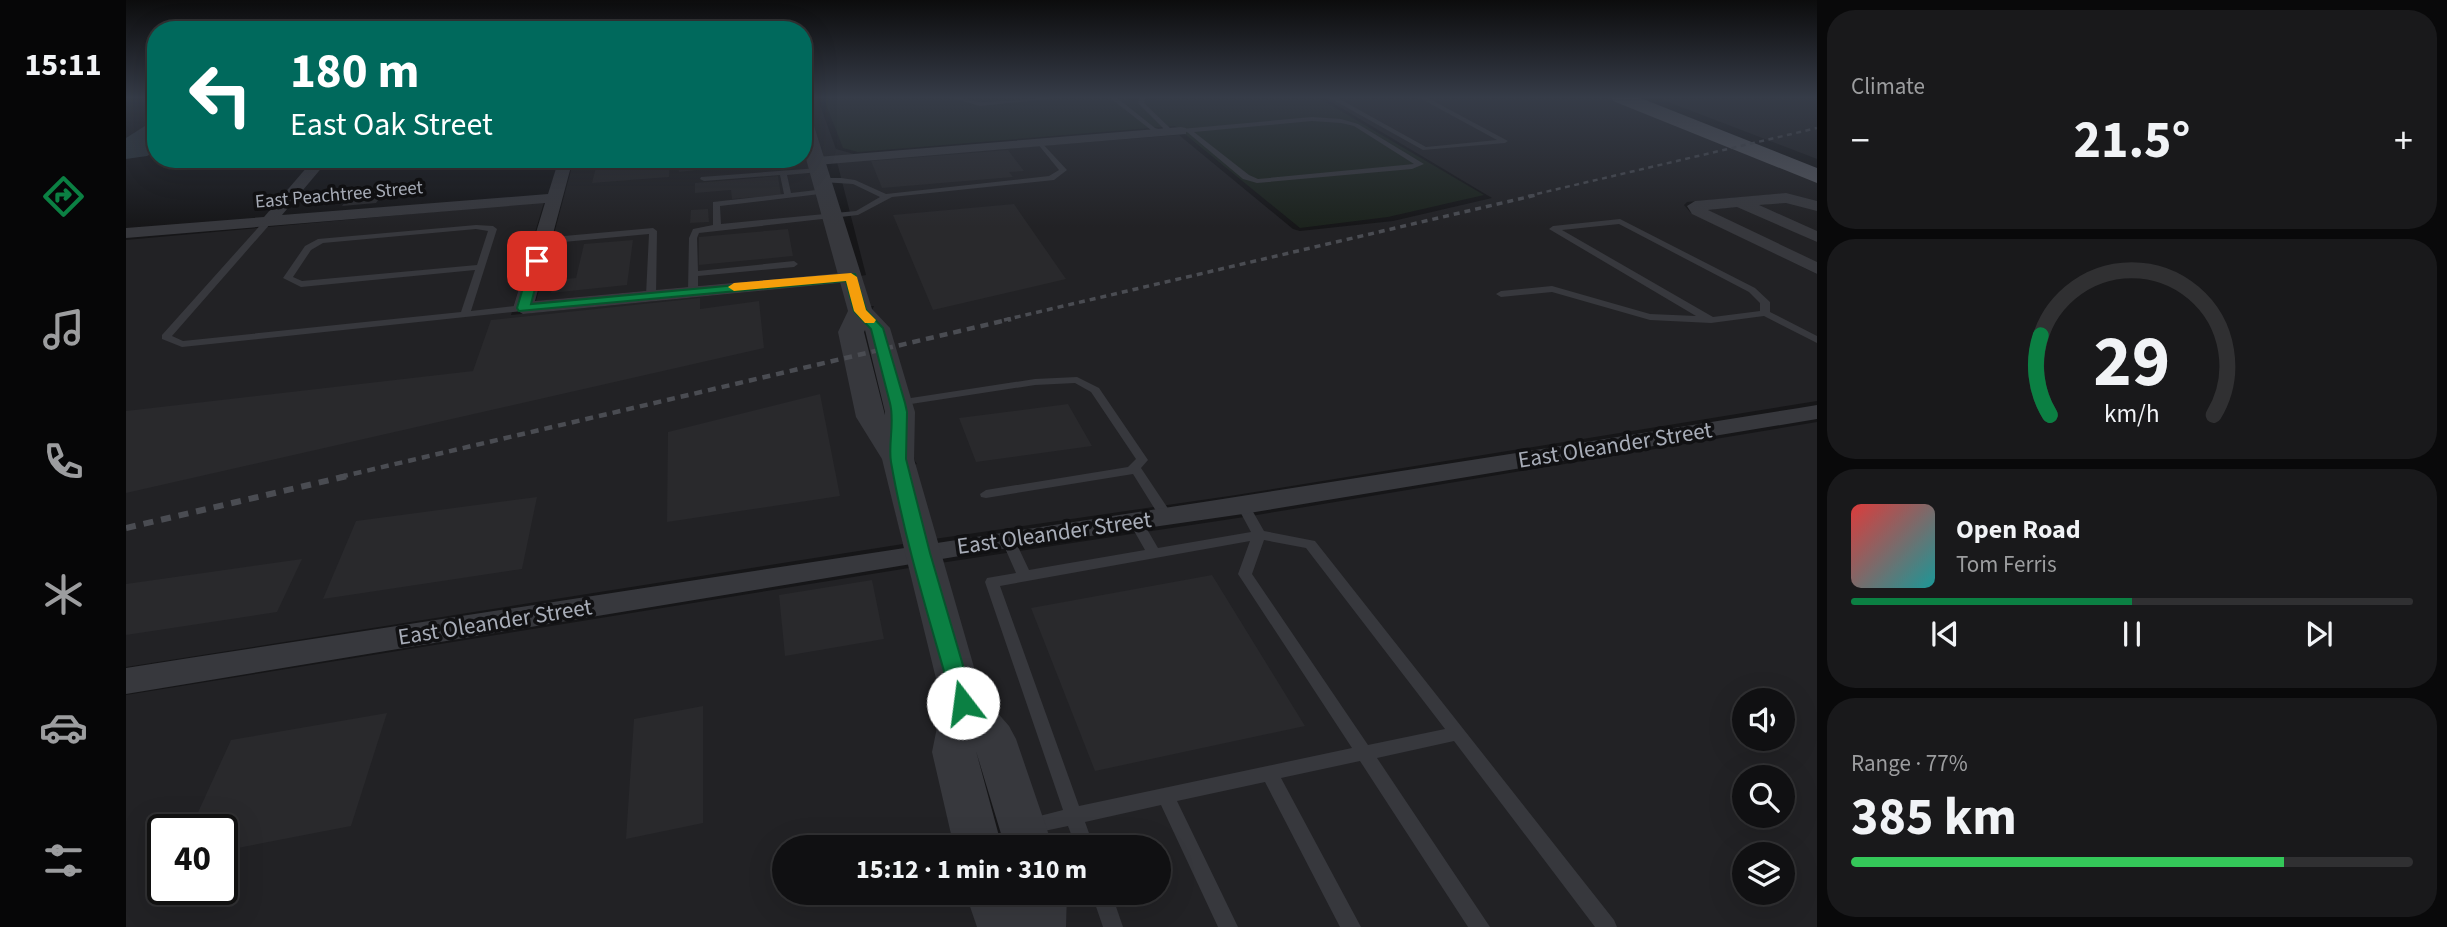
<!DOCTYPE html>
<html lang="en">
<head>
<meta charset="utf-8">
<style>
	:root { --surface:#101012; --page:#19191b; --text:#f1f3f6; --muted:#9c9d9f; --line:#303032; --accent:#0b8043 }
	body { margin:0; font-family:"Source Sans 3",sans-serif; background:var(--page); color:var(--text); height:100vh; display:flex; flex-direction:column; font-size:26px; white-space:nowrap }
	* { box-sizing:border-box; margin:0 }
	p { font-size:23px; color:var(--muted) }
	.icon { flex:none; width:38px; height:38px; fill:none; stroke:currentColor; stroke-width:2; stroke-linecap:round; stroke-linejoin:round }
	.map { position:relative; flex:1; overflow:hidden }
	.drawer { display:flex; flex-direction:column; gap:10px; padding:10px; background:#09090a; width:630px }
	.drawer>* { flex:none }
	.banner { position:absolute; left:21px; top:21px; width:665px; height:147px; border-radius:28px; box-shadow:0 7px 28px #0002,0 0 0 2px var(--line); background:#00695c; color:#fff; overflow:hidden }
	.controls { position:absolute; left:1606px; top:688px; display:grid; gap:14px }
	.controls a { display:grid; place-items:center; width:63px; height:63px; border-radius:50%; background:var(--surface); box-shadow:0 7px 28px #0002,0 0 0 2px var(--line); font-size:35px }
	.speed { position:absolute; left:21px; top:814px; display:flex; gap:14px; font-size:35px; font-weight:700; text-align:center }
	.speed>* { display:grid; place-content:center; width:91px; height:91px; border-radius:50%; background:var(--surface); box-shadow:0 7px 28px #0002,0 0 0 2px var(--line); line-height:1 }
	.speed .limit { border:4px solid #111; border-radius:10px; background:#fff; color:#111 }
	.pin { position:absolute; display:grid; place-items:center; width:60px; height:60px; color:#fff; margin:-30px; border-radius:14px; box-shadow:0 4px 10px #0006 }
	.me { position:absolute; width:77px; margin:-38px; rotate:345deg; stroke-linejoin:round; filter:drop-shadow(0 0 5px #0008) }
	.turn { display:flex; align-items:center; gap:24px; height:147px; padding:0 28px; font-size:32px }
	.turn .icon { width:91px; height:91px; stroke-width:2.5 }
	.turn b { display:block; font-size:49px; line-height:60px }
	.big { font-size:52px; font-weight:700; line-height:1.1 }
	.drawer .tile { flex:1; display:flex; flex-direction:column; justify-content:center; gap:10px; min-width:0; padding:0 24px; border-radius:28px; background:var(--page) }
	.drawer .dial { align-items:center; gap:0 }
	.dial svg { height:182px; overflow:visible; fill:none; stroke:var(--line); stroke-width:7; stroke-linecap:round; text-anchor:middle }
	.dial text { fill:var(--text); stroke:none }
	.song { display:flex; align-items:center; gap:21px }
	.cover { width:84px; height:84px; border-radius:10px; background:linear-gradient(135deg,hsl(0 70% 55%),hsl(180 70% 35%)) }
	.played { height:7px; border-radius:4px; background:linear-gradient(90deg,var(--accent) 50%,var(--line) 50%) }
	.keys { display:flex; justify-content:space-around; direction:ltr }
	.heat { display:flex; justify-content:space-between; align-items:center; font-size:38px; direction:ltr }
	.charge { height:10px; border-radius:5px; background:linear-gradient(90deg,#34c759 77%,var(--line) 0) }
	.trip { position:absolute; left:646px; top:835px; width:399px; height:70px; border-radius:35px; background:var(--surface); box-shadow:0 7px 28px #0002,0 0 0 2px var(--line); font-weight:700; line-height:70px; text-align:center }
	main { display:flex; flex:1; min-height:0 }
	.menu { display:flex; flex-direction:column; width:126px; justify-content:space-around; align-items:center; background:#060607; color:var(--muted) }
	.menu .icon { width:49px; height:49px }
	.menu .selected { color:var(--accent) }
	.menu b { font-size:32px; color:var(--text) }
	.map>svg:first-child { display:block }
	.built { fill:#222225; fill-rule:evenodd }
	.green { fill:#1c231d }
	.water { fill:#2c353c }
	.building { fill:#29292c }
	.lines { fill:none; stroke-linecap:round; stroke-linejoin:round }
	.service { fill:#37383d; fill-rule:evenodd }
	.minor { fill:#37383d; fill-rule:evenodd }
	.tertiary { fill:#37383d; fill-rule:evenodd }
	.primary { fill:#53555c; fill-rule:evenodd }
	.rail-far3 { stroke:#4a4c52; stroke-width:2.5; stroke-dasharray:5 4.5; stroke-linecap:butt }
	.rail-far2 { stroke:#4a4c52; stroke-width:3.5; stroke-dasharray:6 5; stroke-linecap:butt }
	.rail-far1 { stroke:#4a4c52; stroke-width:4.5; stroke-dasharray:8 6; stroke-linecap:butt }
	.rail { stroke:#4a4c52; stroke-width:6; stroke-dasharray:10 8; stroke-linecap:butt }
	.route { fill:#0b8043; stroke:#07532c; stroke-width:2 }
	.slow { fill:#f59e0b }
	.labels { text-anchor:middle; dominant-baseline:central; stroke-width:7; stroke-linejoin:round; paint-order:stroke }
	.far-street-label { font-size:19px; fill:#a8adb8; stroke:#111113 }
	.street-label { font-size:23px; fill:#a8adb8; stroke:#111113 }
</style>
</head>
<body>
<main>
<nav class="menu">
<b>15:11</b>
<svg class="icon selected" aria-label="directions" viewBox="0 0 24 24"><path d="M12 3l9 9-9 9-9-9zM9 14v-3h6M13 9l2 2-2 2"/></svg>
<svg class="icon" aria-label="music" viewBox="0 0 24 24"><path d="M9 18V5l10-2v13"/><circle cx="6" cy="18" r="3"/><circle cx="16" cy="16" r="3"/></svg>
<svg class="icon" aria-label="phone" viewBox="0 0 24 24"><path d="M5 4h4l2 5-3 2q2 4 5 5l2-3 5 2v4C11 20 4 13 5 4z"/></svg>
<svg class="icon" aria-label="climate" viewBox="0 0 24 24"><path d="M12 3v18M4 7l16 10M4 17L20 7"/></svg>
<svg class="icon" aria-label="car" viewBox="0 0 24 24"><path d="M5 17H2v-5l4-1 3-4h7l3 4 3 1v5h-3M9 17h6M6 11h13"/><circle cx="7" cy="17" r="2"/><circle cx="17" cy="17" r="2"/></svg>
<svg class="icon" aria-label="filters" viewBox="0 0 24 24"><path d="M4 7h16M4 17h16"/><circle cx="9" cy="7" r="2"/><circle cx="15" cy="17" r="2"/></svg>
</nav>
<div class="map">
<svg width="1691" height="927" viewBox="0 0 1691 927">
	<rect width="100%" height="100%" fill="#161618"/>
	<path class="built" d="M679,97H691L710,149L728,154L698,157Z
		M1197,97H1487L1691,179V202L1652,194L1561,202L1558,205L1564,212L1691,274V401L1110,495L808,539L788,465L791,464L786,457L746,310L748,306H744L735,276L740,275L711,162L1053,135L1167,229L1174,231L1267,221L1366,198Z
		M1529,97H1691V159Z
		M677,144L713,273L410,301L448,159H677Z
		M418,202L385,315L716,283L777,544L0,667V240Z
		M1666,202L1691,210V233L1630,205Z
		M1614,206L1691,242V264L1581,210Z
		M1691,422V927H936L937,893L1032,892V847H924L857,699L858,691L852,689L814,563L1125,516ZM1619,700H1657V738H1619ZM1619,777H1657V816H1619ZM1619,854H1657V892H1619Z
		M783,568L817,696L811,700L817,707L831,847H658V892L842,893L853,927H0V695ZM37,830H96V889H37Z"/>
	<path class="green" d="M697,97H1000L1005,101L1053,97H1191L1358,195L1262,217L1174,228L1049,126L732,152L717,148Z"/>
	<path class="water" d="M30,119V151L21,156L0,159V138Z"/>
	<path class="building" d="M882,150L898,171L883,172L887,177L756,188L745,161Z
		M472,159H544L543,177L466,183Z
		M550,159H603L606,166L553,172Z
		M652,176L655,195L606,199L605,190L569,193V183Z
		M261,188L250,203L216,206L227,191Z
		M888,204L940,279L807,310L767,215Z
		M582,209L583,222L564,223L565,210Z
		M662,229L667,256L573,265V237Z
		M507,240L501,285L425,293L428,280L450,278L458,244Z
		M574,298V309L633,301L638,348L0,493V411L347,371L365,320Z
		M694,394L714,496L541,522L542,432Z
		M942,404L966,446L850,462L833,418Z
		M411,497L396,569L197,599L230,521Z
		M176,559L151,612L0,635V584Z
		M1086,575L1179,726L969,771L905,608Z
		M746,580L758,639L659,656L653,595Z
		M577,706V823L500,839L508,719Z
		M261,713L225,826L96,851V830H64L105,740Z"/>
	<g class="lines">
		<path class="service" d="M824,97C836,97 846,102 857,102C885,102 913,97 941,97L854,106Z
			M983,97H990L1029,128L1036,130L1037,128L1012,103L1014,97H1020L1018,103L1044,128L1038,135L1025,130Z
			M1202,97H1210L1300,147L1371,140L1292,97H1300L1382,141L1379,143L1297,150Z
			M1186,117L1215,119L1232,124L1298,164L1286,169L1131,183L1117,179L1061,132L1052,131L1055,129ZM1186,121L1215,123L1228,126L1288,164L1132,179L1123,175L1068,132Z
			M914,141L941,170L928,180L766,197L732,215L573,233L571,238L572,271L668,261L672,264L668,267L572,276V291L567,294L562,291L563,238L567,229L587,225V202L658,194L654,175L578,181L574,179L575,177L693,168L697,170L693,172L661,175L665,193L699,189H702V193L594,206L595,224L730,211L754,197L727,184L696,182H693V178H715L729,180L760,194L923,176L933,170L911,143Z
			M1494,219L1629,288L1644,302V312L1691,336V343L1638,316L1585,323L1524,320L1426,292L1375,297L1370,294L1375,291L1426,286L1524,314L1570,316L1423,229L1427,226ZM1493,224L1623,292L1634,303V311L1587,317L1436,230Z
			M138,221L145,223L46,336L57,341L335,312L349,270L175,287L157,278L179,246L192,239L350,225L367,226L371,229L345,311L397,305L402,308L397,311L56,347L36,339V335ZM350,229L362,231L351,265L176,281L167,277L185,250L197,243Z
			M527,228L531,231L530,295L525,298L520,295L523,234L416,244L412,241L416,238Z
			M951,377L973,388L1022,460L1015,468L1047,516L1045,519H1035L1007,474L860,498L855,497L854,494L860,490L1002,467L1010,459L965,392L949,383L909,385L772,406L766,403L772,400L909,379Z
			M1117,502L1122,503L1138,531L1189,541L1488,920L1491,927H1469L1328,741L1251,758L1364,927H1342L1234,761L1155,778L1235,927H1214L1139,782L1051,801L1112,927H1092L1035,805L959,822L968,847H950L942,826L904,834L898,832L895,826L898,820L937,810L859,582L861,578L890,573L875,539L877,536H887L903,570L1019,550L1003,522L1010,518L1015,519L1032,548L1125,532L1111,506ZM1138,540L1180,548L1319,729L1242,745L1126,574ZM1124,541L1112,574L1226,748L953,806L874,586Z
			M965,892H985L997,927H977Z"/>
		<path class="minor" d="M1055,127L1060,128V134L691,165L684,161L691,157Z
			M188,159H203L156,215L422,194L433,159H447L409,301L725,272L734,277L725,282L397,314L387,308L419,203L0,238V228L138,217Z
			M1660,193L1691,201V211L1660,203L1633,205L1691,231V242L1611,207L1582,210L1691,262V274L1566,214L1561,206L1569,201Z
			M1691,405V419L1117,514L882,548L0,694V668C564,580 1128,496 1691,405Z"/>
		<path class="tertiary" d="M677,111L685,116L746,309L764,328L789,412L788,459L856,695L883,726L890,739L927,847H879L850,751L876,847H828L806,752L816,703L756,459L730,417L712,332L722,311L677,148ZM739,330L759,412V415L738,332Z
			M839,892H889L891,897V892H941L940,927H851Z"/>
		<path class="primary" d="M1485,97H1512L1691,168V183L1487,101Z"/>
		<path class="rail-far3" d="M1402,196L1691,128"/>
		<path class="rail-far2" d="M878,320L1410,195"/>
		<path class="rail-far1" d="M214,477L885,319"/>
		<path class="rail" d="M0,528L221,476"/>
	</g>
	<linearGradient id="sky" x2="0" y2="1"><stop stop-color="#0c0c0d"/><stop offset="0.43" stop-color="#363c48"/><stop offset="1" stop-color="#363c48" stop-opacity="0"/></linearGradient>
	<rect width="1691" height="227" fill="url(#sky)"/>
	<path class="route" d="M411,258L416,261L405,304L729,274L740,310L757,328L779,403L781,412L780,459L804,553L848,703L845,709L837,712L830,709L827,703C805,624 779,543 765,462C762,443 769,423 764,403L745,329L728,311L720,281L393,311L391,308L405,261Z"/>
	<path class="slow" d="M725,273L731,277L740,310L750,320L748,323H739L728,311L720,281L608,291L602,287L608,283Z"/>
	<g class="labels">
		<g class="far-street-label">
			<text transform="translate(213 195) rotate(-5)">East Peachtree Street</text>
		</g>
		<g class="street-label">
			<text transform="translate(1489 445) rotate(-9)">East Oleander Street</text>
			<text transform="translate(928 533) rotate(-8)">East Oleander Street</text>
			<text transform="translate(369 622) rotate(-9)">East Oleander Street</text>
		</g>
	</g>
</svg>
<div class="controls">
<a><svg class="icon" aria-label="sound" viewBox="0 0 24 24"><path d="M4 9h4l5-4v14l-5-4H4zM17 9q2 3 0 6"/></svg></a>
<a><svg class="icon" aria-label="search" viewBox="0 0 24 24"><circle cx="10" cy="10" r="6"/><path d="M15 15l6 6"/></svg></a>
<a><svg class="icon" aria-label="layers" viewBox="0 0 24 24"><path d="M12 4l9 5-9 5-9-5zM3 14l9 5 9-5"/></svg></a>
</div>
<div class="speed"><div class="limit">40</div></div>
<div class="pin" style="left:411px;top:261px;background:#d93025"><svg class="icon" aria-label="arrive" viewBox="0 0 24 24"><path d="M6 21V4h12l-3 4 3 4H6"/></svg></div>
<svg class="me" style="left:837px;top:703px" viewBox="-20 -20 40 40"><circle r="19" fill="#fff"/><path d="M0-13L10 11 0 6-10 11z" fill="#0b8043"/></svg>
<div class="trip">15:12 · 1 min · 310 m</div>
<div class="banner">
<div class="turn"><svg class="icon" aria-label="left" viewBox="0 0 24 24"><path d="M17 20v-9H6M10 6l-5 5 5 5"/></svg><div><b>180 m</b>East Oak Street</div></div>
</div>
</div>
<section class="drawer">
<div class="tile"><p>Climate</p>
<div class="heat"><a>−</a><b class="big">21.5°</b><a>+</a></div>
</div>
<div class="tile dial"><svg viewBox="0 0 100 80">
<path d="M14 69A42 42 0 1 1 86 69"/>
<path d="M14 69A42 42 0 0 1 10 34" stroke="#0b8043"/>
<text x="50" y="56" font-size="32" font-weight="700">29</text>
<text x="50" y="72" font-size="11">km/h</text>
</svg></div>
<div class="tile">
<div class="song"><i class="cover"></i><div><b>Open Road</b><p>Tom Ferris</p></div></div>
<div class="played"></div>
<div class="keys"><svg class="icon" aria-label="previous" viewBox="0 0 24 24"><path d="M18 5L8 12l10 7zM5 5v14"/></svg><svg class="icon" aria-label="pause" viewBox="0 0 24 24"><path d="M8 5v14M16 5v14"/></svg><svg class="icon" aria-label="next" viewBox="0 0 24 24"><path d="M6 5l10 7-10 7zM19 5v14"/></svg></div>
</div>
<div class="tile"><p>Range · 77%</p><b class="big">385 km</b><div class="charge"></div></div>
</section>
</main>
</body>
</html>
